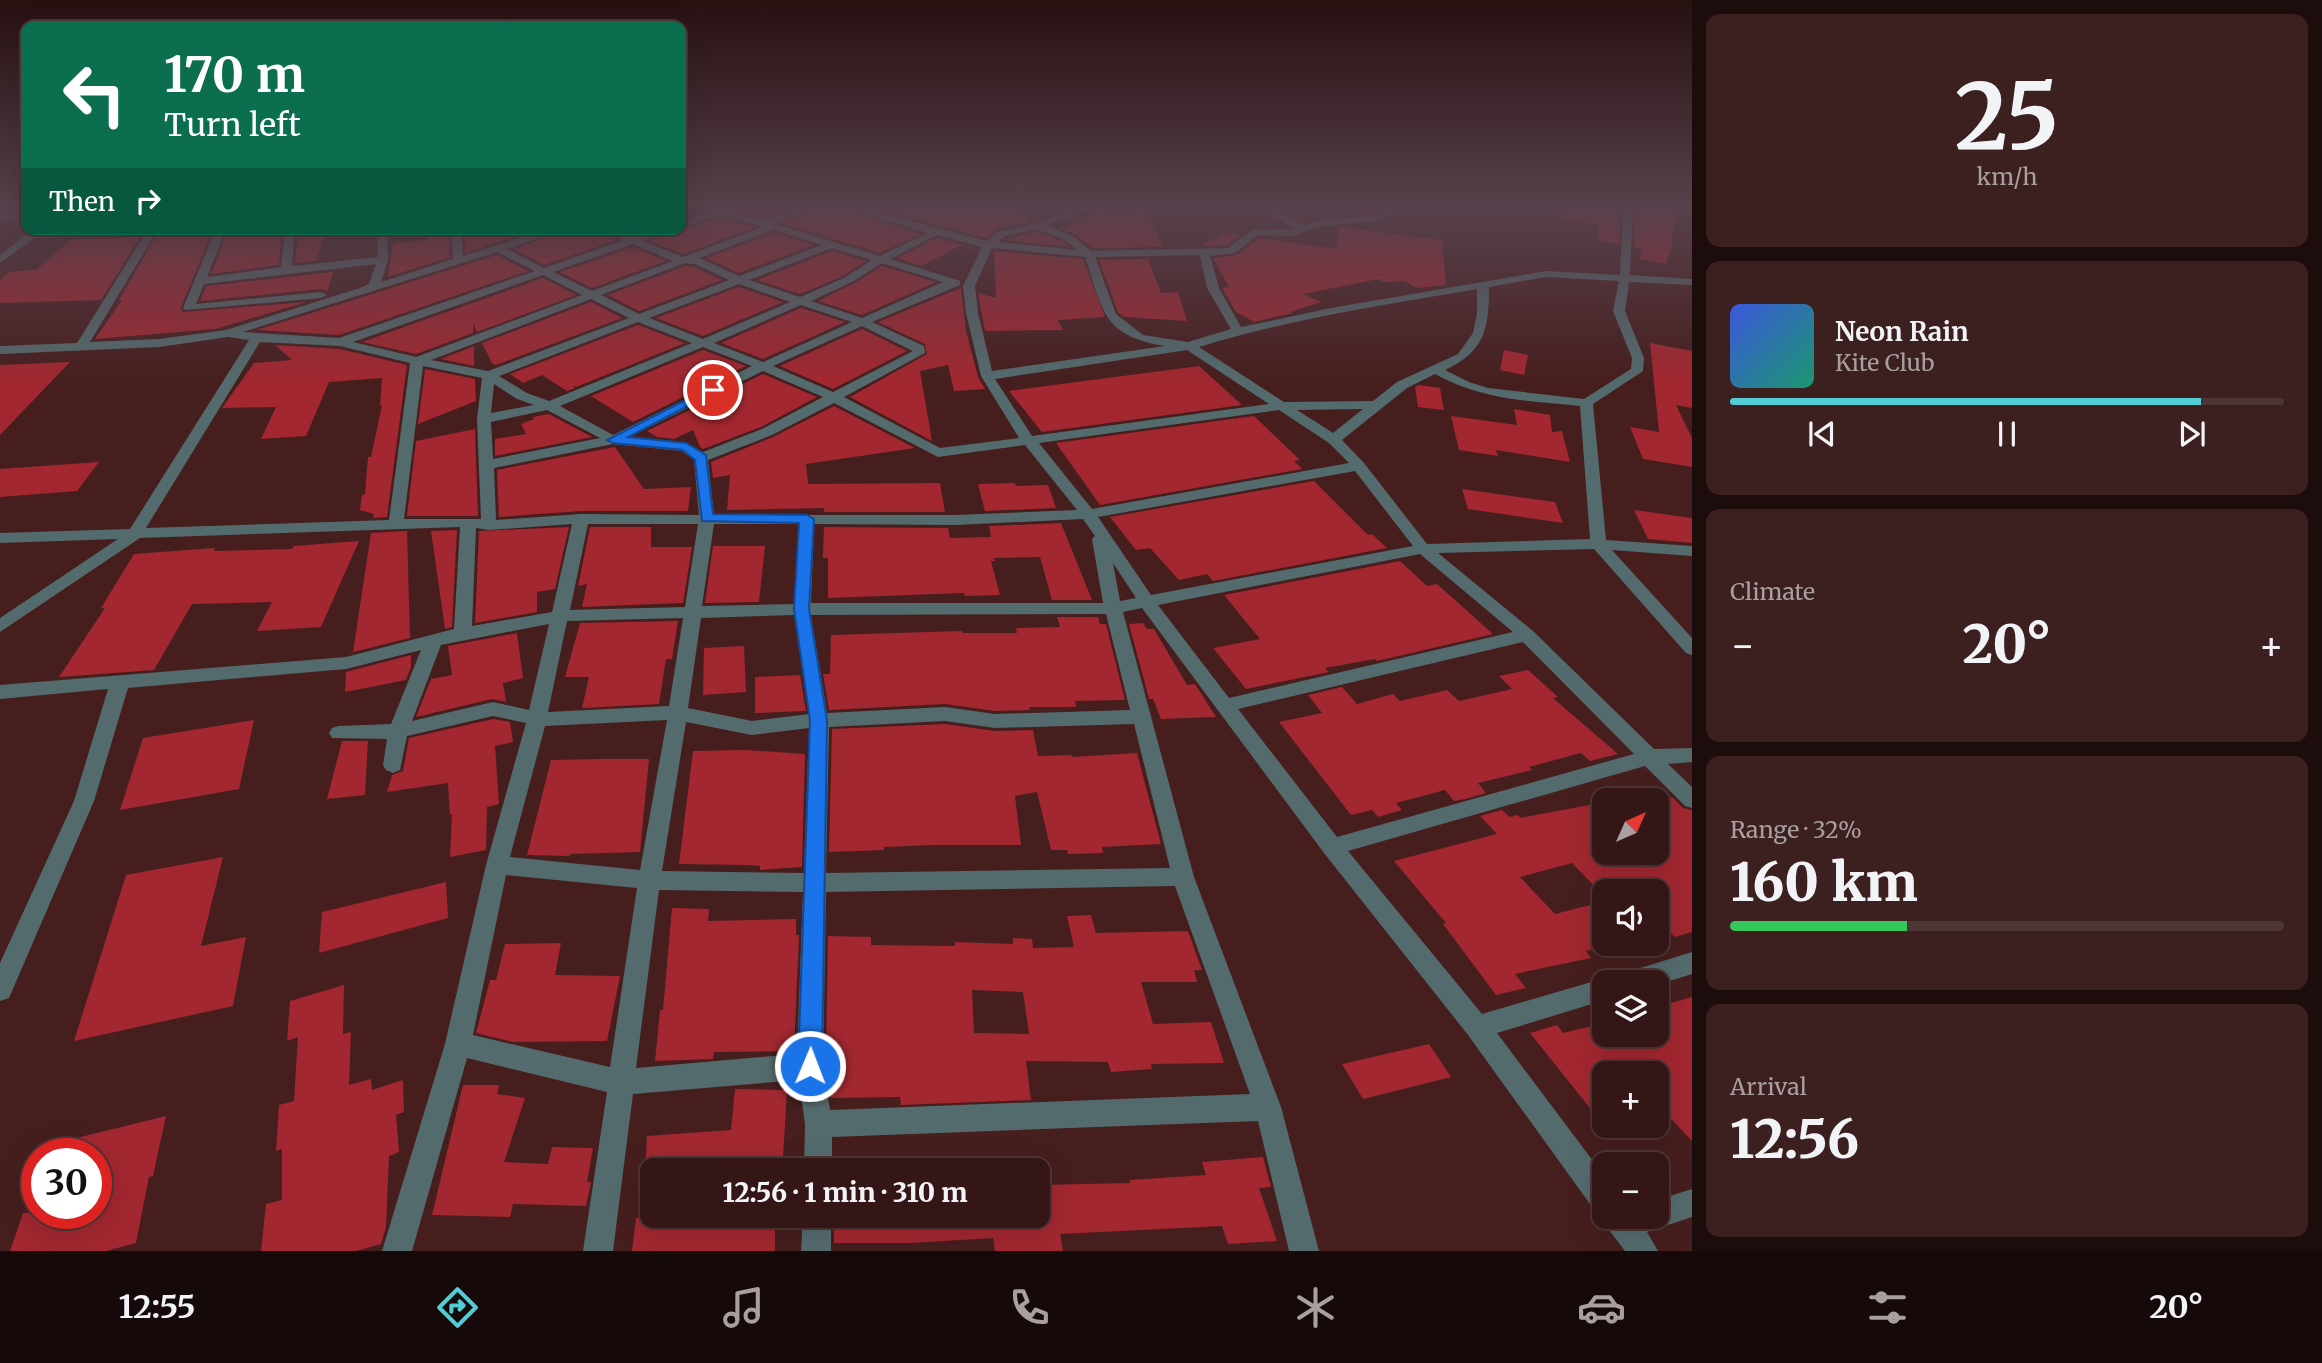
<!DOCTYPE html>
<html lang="en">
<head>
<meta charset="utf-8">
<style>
	:root { --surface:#341616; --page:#3c1f1f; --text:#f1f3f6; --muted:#a99fa1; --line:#4e3535; --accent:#52ccd5 }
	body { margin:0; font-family:Merriweather,serif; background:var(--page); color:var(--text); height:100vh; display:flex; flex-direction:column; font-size:26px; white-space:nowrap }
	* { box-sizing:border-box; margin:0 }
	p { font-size:23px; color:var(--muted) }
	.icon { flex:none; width:38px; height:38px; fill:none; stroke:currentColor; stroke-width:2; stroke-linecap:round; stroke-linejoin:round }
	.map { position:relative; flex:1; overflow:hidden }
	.side { display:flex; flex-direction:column; gap:14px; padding:14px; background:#1d0c0c; width:630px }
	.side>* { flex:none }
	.guide { position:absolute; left:21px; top:21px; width:665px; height:214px; border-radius:14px; box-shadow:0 7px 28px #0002,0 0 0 2px var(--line); background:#0b6e4f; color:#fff; overflow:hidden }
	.needle { width:46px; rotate:45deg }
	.buttons { position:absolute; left:1592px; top:788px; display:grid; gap:14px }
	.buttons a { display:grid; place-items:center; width:77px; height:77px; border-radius:14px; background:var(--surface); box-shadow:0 7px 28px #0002,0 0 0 2px var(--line); font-size:35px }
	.speed { position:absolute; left:21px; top:1138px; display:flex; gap:14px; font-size:35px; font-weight:700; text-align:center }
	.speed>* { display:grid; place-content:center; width:91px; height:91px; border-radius:50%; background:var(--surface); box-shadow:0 7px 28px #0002,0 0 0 2px var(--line); line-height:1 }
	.speed .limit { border:10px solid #d22; background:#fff; color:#111 }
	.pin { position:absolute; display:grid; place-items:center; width:60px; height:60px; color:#fff; margin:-30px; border:4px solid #fff; border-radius:50%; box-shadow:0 2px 7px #0007 }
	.me { position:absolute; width:77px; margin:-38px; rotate:1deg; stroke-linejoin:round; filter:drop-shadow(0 0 5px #0008) }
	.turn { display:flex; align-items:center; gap:24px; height:147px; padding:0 28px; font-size:32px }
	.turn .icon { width:91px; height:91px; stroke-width:2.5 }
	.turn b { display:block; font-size:49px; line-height:60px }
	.then { display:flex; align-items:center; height:66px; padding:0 28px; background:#0003; gap:14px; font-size:26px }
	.big { font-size:52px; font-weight:800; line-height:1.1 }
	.side .tile { flex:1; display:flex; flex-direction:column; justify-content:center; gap:10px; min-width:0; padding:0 24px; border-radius:14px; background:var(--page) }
	.side .dial { align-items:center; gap:0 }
	.dial b { font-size:91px; line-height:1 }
	.song { display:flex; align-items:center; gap:21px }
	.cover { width:84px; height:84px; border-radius:10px; background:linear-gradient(135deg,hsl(230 70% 55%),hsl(160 70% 35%)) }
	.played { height:7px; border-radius:4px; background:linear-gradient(90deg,var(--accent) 85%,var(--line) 85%) }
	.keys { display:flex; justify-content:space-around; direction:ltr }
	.heat { display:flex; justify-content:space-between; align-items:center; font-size:38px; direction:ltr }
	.charge { height:10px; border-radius:5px; background:linear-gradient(90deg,#34c759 32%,var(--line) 0) }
	.trip { position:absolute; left:640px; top:1158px; width:410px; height:70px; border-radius:14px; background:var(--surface); box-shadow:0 7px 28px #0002,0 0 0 2px var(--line); font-weight:800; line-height:70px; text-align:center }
	.dock { display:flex; height:112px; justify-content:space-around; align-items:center; background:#150909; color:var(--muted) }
	.dock .icon { width:49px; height:49px }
	.dock .current { color:var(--accent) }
	.dock b { font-size:32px; color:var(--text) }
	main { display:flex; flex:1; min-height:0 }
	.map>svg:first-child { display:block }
	.building { fill:#a22730; fill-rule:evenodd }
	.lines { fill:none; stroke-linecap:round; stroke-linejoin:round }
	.minor { fill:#546b6d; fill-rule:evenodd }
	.route { fill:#1a73e8; stroke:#114b97; stroke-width:2 }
</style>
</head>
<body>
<main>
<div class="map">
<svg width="1692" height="1251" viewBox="0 0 1692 1251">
	<rect width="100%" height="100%" fill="#461e1e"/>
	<path class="building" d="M727,208H795L765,217Z
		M812,208H844L920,234L880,253L781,223Z
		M870,208H1019L1031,222L997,229L986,238Z
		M1099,208L1123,214L1134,208H1145L1163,247L1092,248L1075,234L1060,228H1067Z
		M1562,208H1620L1619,244L1597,240L1599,225L1561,219Z
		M1635,208H1676L1671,248L1666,264L1639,259L1643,248L1634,247Z
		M722,217L756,227L683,254L650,241L674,229L682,230Z
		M1339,227L1442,240L1446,285L1416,288L1405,281L1383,282L1379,279L1303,294L1321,302L1290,312L1293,313L1254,322L1236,312L1222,288L1229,287L1213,258L1237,255L1259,238L1336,249Z
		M257,229H282L279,265L211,274L227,233Z
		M298,229H327L315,261L295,263Z
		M469,229H540L465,253L464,230Z
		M568,229H599L617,240L544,265L514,249Z
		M449,231L450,257L388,277L393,243L427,240L426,234Z
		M1037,232L1064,242L1069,247L1004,240Z
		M774,233L814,245L739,273L706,258Z
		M1225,233L1241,235L1227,245L1205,246L1203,244Z
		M211,235L181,307L183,312L307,302L215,329L95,339L122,300H119L156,237Z
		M140,237L101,300L0,303V280L9,272L36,270L70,240Z
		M937,238L978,249L960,246L921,266L897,258Z
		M633,247L666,261L592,288L560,272Z
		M832,251L866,261L843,276L800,294L757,280Z
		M994,251L1083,259L1105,317L1058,320L1063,330L985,331L978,293L996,298Z
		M497,255L528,271L339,335L257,330Z
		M1148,259L1161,293L1178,292L1187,321L1124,317L1118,312L1099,260Z
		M685,266L694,267L722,280L639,311L608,295Z
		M882,266L936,282L862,315L818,301L853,284Z
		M333,272L327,292L321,289L200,301L206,286Z
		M543,278L576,295L477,332L473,323V333L416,354L362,342Z
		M739,287L783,302L703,336L656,318Z
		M961,288L966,331L978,377L985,389L954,391L948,365L920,371L932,441L850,397L927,354L925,344L878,322Z
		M591,302L622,318L496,365L492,363L482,343Z
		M801,308L845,322L763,359L721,343Z
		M638,325L685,343L576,387L573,385L575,388L567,391L542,375L523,383L510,374Z
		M862,329L907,351L833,389L780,366Z
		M1650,343L1692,351V408L1676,405L1692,438V467L1643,459L1630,427L1659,432Z
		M275,345L340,349L407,365L387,517L373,518L374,514L360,510L362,495L365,494L368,457H371L382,405H380L382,378L329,382L306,436L261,439L276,407L222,408L254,363L292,360Z
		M474,346V366L441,359Z
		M703,350L746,366L633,422L591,396Z
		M1504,350L1528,355L1524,375L1500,370Z
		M70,362L0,435V365Z
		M1199,366L1242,405L1042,432L1009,391Z
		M425,369L475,379L476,401L418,424Z
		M763,374L817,397L761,427L703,449L700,447L693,430L674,439L657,437L647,431Z
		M1419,385L1440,388L1444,410L1418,407L1415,387Z
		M834,406L915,448L806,464L808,484L940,483L945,512H824V508L727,510L730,475L713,478L711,462L773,437Z
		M1514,409L1550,415L1552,432L1562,431L1570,462L1496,450L1498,456L1459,450L1451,416L1517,425Z
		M549,414L592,437L495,456V439L526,434L521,424L534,419L533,417Z
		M1254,416L1300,460L1294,461L1302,469L1100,505L1056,443Z
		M475,429L478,516H407L416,441Z
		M615,447L644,489L691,487L688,511H581L499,517L497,470Z
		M99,462L77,491L0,497V469Z
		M1314,481L1368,535L1372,534L1387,548L1213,581L1207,574L1179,580L1150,548L1136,550L1110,517Z
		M1015,483L1016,486L1048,485L1056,508L985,511L978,484Z
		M1462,489L1555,502L1563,523L1468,509Z
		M1634,510L1692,518V543L1648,539Z
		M1061,523L1092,600H1052L1040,557L994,558L995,561H991L1000,595L965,596L964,593L828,598V558H823L824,527L948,528L950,538L991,537L989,526Z
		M569,527L555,589L537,592V612L475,623L479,531Z
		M590,527H651V547H692L683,603L582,607L587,584L578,586Z
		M457,530L452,627L445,629L431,531Z
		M407,531L410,638L353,652L371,533Z
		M359,541L321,627L257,631L272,602L192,604L154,670L59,677L105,608H101L134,554L215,548L214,551L292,549L294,546Z
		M713,546H765L759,602L705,603Z
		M1400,561L1427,586L1437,584L1493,634L1377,661L1375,659L1325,668L1329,672L1246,689L1213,648L1260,639L1224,595Z
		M1057,617H1098L1100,624H1106L1125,700L1075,701L1076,707H1029L1030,710L995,711L945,704L829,710L823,674H830L831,635L962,631L963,633H1017L1016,628L1060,627Z
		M678,621L672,659H666L659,704L582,708L589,677H565L580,623Z
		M1143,623L1147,629H1154L1187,685L1195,684L1216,717L1161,719L1153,699H1149L1129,624Z
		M517,633L523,678L503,683L506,702L492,699L416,717L431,679L452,675L448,646Z
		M744,646L746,692L703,695L704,648Z
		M411,655V667L406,680L345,692L346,672Z
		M1528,670L1558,697L1553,698L1618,754L1590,761L1581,753L1529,767L1532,770L1478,783L1486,793L1465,799L1454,801L1445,790L1396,803L1402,810L1378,817L1372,810L1351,815L1279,722L1322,713L1308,695L1342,687L1357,704L1393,694L1400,701L1447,690L1459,701L1512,689L1499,676Z
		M800,675L806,711L755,713V677Z
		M493,719L510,722L513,742L495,746L499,804L487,807L486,850L450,857L452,814L450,815L448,783L387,792L392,775L403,771L409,738Z
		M254,720L239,789L120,810L143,738Z
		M945,724L995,731L1033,730L1038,756L1072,755V757L1137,753L1161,844L1102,847L1103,853L1068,854L1067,850H1051L1037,792L1015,796L1021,845H932L884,847V850L829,852L832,729Z
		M342,741H368L365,795L327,799Z
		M746,750L805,754L802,867L760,870V866L747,865L679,864L693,751Z
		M600,759H649L640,852L570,854V856L527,855L551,760Z
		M1672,797L1683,808L1692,810V932L1675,937L1666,929L1657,931V891H1599L1572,863L1520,877L1555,914L1605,901V946L1586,951L1591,958L1515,974L1526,988L1496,995L1443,924L1446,923L1394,861L1497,834L1480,816L1502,810L1510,817L1518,815L1520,818L1605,802V852H1657V800Z
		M223,857L201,946L246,937L233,1006L74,1041L126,875Z
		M446,882L448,918L319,953L322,912Z
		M672,908L709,909L708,921L796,919V935H799L794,1051L714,1052L713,1059L655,1061L660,1010H663Z
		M1091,915L1096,933L1188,931L1202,970H1194L1197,982H1141L1153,1024L1211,1022L1224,1063L1151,1064L1152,1069L1111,1072L1108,1062L1026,1061L1031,1100L901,1105L900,1097L831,1098L829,1051H826L828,936L871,937V945L955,946V942L1013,944V938L1032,939L1033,948L1074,947L1067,916ZM972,990L1023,992L1029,1034L974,1033Z
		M561,943L555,975L620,976L607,1041L513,1042L476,1033L490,980H496L505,944Z
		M344,985L343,1034L351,1032L349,1085L371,1079L372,1090L403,1080L404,1112L396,1115L399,1152L389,1156L386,1227L381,1244L356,1251H261L266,1204L282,1200V1149L276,1151L279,1105L294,1101L298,1037L287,1041L290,1001Z
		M1692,997V1141L1657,1104V1073H1605V1127L1530,1033L1557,1025L1563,1033L1605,1023V1034H1657V1007Z
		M1429,1044L1451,1077L1363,1099L1342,1064Z
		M463,1085H499L497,1094L525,1098L504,1162L548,1164L552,1147L593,1148L587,1182H591L586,1206L513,1204L510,1217L432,1215Z
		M735,1089L787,1090L783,1158L717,1157L716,1171H645L647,1136L731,1130Z
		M166,1116L153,1176L149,1177L136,1243L106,1251H10L23,1213H96V1153H45L44,1146Z
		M1263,1157L1271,1187L1259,1188L1277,1241L1228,1244L1222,1226L1060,1234L1063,1251H995L993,1238L911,1243H834V1216H1038V1185L1130,1183V1180L1206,1175L1202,1162Z
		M775,1216V1251H632L636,1218Z"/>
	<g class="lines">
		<path class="minor" d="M709,208C729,207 749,221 765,220C780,219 792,208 809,208L774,224L880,256L927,233L847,208H861L987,241L998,232L1035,224L1077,208H1090L1047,226L1073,236L1091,251L1228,248L1252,230L1295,229L1271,214L1269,212L1274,209L1304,225C1326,216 1349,221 1372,215C1382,213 1387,208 1399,208L1376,221L1320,226L1293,236L1258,235L1235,253L1210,256L1219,288L1241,327L1331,308L1546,271L1620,275L1623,208H1633L1630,275L1692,279V285L1629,282L1625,311L1644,358L1643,371L1593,404L1606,540L1692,546V556L1612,550L1692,638V655L1686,653L1594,549L1438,553L1533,631L1654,749L1692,748V762L1668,764L1692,787V808L1685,806L1645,766L1348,851L1482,1014L1605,978L1614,981L1605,982V1000L1497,1033L1605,1177V1216H1657V1200L1692,1189V1217L1647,1232L1658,1251H1625L1606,1226L1602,1214L1595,1211L1468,1035L1324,853L1142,608L1123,612L1194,877L1281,1107L1319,1251H1289L1258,1121L832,1137V1171H804L805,1124L799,1080L633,1094L613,1251H583L607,1092L467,1058L412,1251H382L445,1044L486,865L526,723L493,716L407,736L400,770L393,773L386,770L383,765L387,739L332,738L329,733L332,728L339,726L391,724L421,650L346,669L128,688L94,801L9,998L0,1001V963L74,801L108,689L0,699V685L346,657L454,629L460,527L140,538L0,632V618L118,539L0,543V533L130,529L249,340L228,337L159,347L0,354V346L77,343L145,234L35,238L0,263V255L33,229H45L43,232L213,229L208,232L155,234L90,342L159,339L226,330L360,288L369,284L376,264L204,284L196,304L321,292L327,295L321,298L185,310L183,308L216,229H226L207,277L281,267L285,229H295L292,266L378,257L377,229H387L388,260L381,282L453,259L451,229H461L463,256L550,229H566L507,249L544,268L624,240L601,229H615L634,237L657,229H672L643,241L683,257L764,227L722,214L681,228V222L713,211ZM1037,229L1065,240L1077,250L998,242L1005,236ZM774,230L822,245L739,276L699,258ZM937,235L982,247L963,286L966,313L981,376L1019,438L940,448L844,397L925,353L924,346L872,322L960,285V281L890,259ZM633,244L673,261L592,291L553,272ZM832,248L872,260L844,278L800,297L749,280ZM992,248L1085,257C1103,310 1102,336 1165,346L992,371L978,313L975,286ZM497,252L535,271L339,338L243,332ZM1200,255L1207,288L1231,329L1188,342L1143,335L1116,314L1095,257ZM685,263L695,264L729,280L639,314L601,295ZM882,263L943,282L862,318L811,301L852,282ZM543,275L582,295L416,357L353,342ZM1546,277L1619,281L1613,311L1632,358L1631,369L1584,399L1488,388L1469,382L1445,370C1485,351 1489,329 1489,287ZM739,284L790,302L703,339L649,318ZM1477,289V313L1473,333L1458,354L1397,382L1373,401L1284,402L1199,347C1290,319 1384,305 1477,289ZM591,299L629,318L488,371L431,360ZM801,305L852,322L763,362L714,343ZM638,322L692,343L549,401L527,393L499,376ZM862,326L913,351L833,392L773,366ZM260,342L340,346L410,363L389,520L146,528ZM703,347L752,366L613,435L560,406ZM1187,350L1269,404L1032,436L995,379ZM423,366L482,378L477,419L481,519H404ZM763,371L823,397L762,429L703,452L686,443L629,437ZM1435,374C1482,400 1528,401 1580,406L1590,539L1427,544L1364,463L1342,440L1407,388ZM494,384L517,399L534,405L491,413ZM834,403L938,457L1025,445L1077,510L955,515H714L708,460L772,435ZM1363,409L1333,433L1297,410ZM547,410L600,438L493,459L491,422ZM1279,410L1329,443L1349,463L1092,509L1039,443ZM613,444L682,451L694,460L699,515L581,514L496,520L494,468ZM1355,471L1413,546L1151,595L1098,517ZM1083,519L1095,536L1092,539L1103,603H811L814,524L955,525ZM572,524L552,612L472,626L476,528L489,530ZM588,524H698L685,607L570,610ZM714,524H799L794,604L702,606ZM1420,554L1513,632L1229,698L1158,605ZM1113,563L1136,598L1120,601ZM1106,614L1130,710L995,714L945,707L827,713L811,615ZM794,615L809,714L752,721L688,708L701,618ZM683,618L669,706L548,712L567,621ZM549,624L529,710L493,702L412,721L441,645ZM1523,642L1634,754L1337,837L1238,709ZM667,720L640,870L510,857L545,726ZM945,721L995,728L1134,724L1170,868L826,873L829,727ZM686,722L752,735L809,728L804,873L662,871ZM506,875L637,888L610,1067L473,1035ZM1175,886L1250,1094L830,1110L823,1066L826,892ZM659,890L803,892L797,1054L636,1068Z
			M26,214V220L0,221V215Z
			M1692,952V974L1657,985V982H1618L1621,974Z
			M803,1216H831V1251H801Z"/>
	</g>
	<linearGradient id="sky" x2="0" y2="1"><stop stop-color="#261010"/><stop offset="0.54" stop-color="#57414c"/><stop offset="1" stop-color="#57414c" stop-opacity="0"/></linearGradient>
	<rect width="1692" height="383" fill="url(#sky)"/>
	<path class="route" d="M709,388L719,390L628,437L686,443L706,455L713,514L807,515L814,519L809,609L827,720L822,1066L818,1075L810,1078L802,1075L798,1066L810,720L794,609L799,523L702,521L695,460L683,450L613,443L607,440Z"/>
</svg>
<div class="buttons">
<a><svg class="needle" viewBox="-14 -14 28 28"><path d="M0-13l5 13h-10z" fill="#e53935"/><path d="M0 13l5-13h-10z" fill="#a99fa1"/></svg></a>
<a><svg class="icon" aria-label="sound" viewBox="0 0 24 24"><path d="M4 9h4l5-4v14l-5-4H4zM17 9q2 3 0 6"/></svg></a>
<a><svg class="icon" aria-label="layers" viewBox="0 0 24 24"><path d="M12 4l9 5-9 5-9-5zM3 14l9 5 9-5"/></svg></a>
<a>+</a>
<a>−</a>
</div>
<div class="speed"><div class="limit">30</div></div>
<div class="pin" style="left:713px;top:390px;background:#d93025"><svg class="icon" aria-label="arrive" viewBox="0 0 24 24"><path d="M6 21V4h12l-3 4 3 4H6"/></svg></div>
<svg class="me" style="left:810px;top:1066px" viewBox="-20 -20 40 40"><circle r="17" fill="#1a73e8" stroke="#fff" stroke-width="3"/><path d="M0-11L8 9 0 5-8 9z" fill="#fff"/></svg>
<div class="trip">12:56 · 1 min · 310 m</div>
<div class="guide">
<div class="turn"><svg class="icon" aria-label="left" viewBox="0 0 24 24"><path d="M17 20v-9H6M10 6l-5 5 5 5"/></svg><div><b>170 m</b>Turn left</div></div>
<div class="then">Then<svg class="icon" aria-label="right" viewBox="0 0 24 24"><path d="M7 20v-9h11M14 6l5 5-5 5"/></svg></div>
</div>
</div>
<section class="side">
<div class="tile dial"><b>25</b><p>km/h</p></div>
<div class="tile">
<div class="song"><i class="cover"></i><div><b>Neon Rain</b><p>Kite Club</p></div></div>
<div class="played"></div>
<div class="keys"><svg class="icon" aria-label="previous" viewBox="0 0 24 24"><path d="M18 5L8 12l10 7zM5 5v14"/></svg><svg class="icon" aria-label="pause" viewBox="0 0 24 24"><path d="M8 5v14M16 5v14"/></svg><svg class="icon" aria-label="next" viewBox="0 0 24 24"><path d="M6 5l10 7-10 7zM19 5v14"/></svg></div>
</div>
<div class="tile"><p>Climate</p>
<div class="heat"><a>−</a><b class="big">20°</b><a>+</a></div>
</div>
<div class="tile"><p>Range · 32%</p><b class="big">160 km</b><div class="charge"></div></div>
<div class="tile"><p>Arrival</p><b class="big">12:56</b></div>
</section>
</main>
<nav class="dock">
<b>12:55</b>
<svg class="icon current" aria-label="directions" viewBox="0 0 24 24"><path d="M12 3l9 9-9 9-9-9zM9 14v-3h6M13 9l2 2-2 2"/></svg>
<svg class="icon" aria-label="music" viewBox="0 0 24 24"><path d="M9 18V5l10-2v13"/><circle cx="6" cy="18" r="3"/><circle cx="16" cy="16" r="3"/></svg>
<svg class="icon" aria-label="phone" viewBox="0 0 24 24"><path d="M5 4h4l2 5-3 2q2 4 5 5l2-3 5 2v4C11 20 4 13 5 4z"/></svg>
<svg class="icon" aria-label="climate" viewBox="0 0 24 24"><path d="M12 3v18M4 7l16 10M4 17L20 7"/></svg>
<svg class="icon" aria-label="car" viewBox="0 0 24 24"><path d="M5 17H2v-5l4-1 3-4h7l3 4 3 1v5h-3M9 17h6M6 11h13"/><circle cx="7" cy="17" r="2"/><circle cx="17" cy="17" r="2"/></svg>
<svg class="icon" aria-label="filters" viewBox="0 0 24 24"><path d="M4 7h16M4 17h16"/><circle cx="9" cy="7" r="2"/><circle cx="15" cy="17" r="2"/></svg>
<b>20°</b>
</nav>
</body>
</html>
